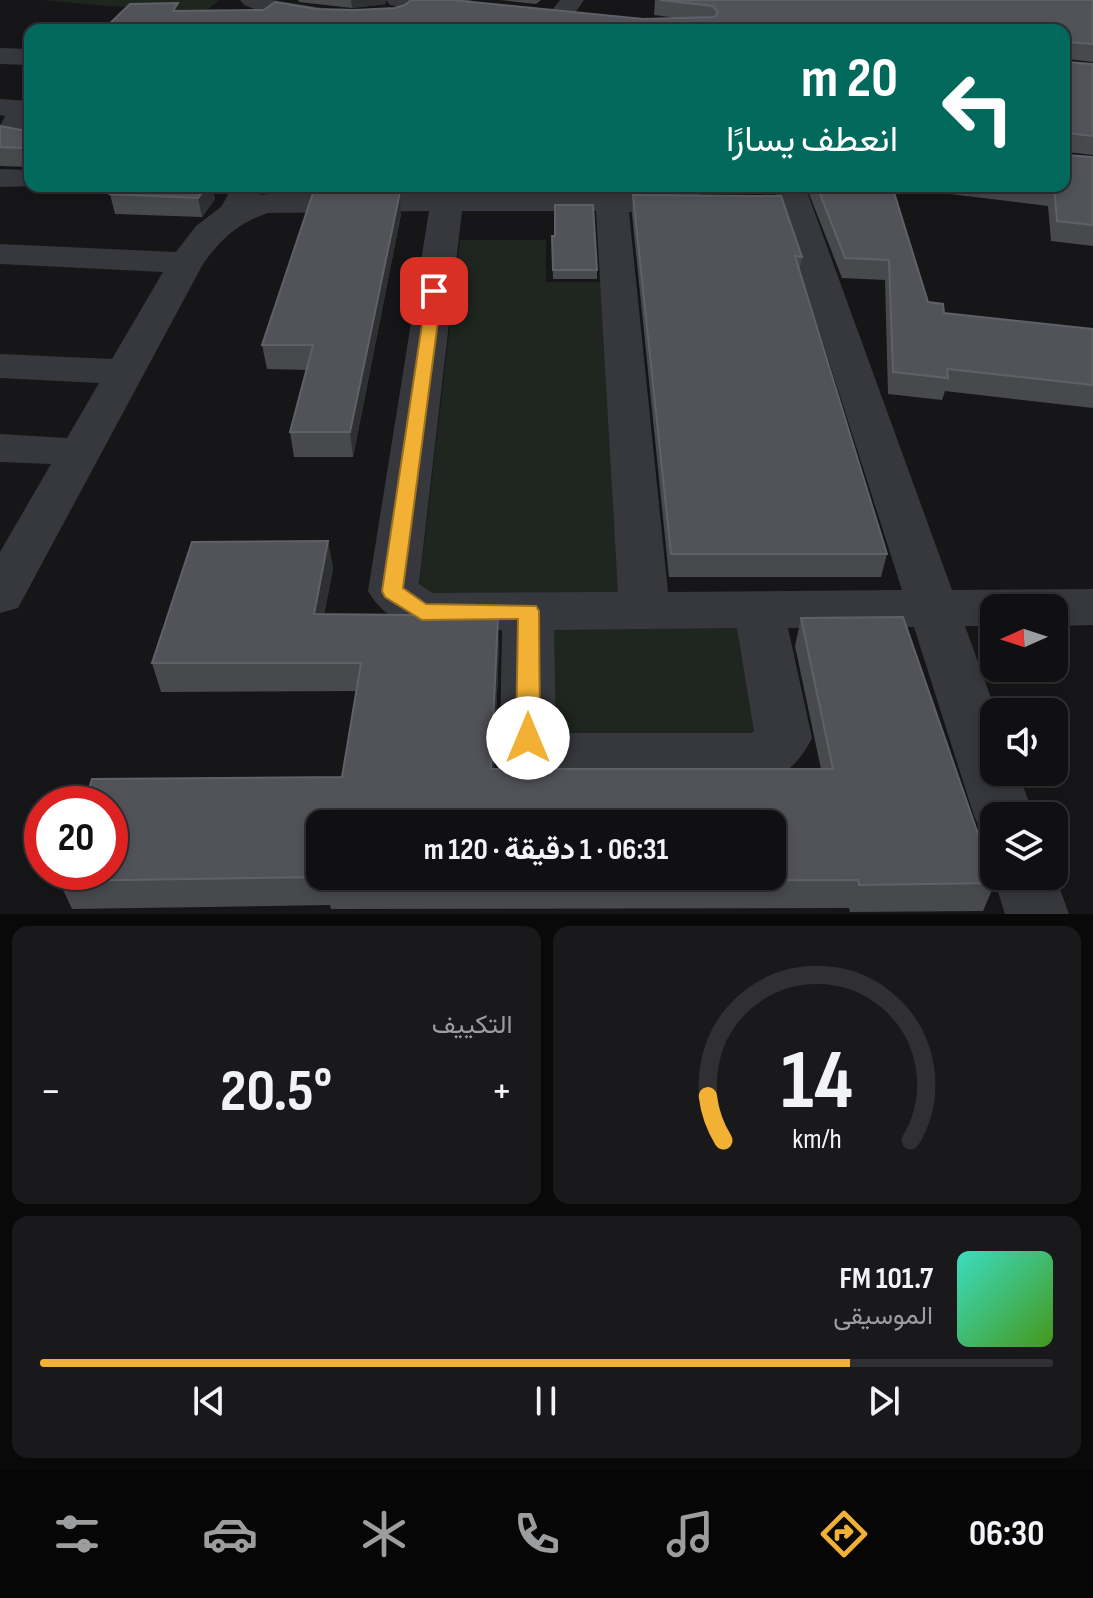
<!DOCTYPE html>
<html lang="ar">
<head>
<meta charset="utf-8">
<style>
	:root { --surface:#101012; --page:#19191b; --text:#f1f3f6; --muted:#9c9d9f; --line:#303032; --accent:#f2b134 }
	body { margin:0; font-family:"Sofia Sans Condensed",Vazirmatn,sans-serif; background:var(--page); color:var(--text); direction:rtl; height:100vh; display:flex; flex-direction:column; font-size:30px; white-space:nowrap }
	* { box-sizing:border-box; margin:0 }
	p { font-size:26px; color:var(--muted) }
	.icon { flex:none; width:44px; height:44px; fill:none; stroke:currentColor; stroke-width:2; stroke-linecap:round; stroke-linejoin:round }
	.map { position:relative; height:914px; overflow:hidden; direction:ltr }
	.drawer { display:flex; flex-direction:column; gap:12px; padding:12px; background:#09090a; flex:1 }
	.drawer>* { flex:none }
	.hud { position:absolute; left:24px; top:24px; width:1046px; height:168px; border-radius:16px; box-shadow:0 4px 12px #0003,0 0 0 2px var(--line); direction:rtl; background:#00695c; color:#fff; overflow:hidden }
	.needle { width:52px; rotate:267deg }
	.controls { position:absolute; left:980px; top:594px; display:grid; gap:16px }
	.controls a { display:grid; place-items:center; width:88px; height:88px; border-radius:16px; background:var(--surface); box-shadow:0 4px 12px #0003,0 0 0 2px var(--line); font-size:40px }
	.speed { position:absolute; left:24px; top:786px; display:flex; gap:16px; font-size:40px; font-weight:700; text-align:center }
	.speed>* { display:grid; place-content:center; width:104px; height:104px; border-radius:50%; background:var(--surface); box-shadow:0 4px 12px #0003,0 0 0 2px var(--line); line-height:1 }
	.speed .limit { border:12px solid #d22; background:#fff; color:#111 }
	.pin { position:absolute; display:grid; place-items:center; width:68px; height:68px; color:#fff; margin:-34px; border-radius:16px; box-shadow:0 4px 12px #0006 }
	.me { position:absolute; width:88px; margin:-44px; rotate:0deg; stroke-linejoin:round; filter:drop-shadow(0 0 6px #0008) }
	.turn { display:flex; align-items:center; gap:28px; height:168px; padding:0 40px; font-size:36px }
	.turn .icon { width:104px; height:104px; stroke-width:2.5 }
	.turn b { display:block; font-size:56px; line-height:68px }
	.big { font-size:60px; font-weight:700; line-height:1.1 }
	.drawer .widget { flex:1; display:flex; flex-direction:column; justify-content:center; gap:12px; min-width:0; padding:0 28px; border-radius:16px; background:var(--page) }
	.drawer .dial { align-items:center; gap:0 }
	.dial svg { height:208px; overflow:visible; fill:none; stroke:var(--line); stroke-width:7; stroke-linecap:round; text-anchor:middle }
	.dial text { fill:var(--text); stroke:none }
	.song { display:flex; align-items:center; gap:24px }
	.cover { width:96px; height:96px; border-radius:12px; background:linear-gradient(135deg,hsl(170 70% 55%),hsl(100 70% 35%)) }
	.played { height:8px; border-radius:4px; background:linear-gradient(90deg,var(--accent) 80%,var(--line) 80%) }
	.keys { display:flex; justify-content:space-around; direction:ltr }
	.heat { display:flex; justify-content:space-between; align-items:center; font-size:44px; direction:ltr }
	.drawer .tiles { flex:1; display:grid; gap:12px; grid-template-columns:1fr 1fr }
	.widget:last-child { grid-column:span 2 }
	.trip { position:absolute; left:306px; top:810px; width:480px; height:80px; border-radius:16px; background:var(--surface); box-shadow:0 4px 12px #0003,0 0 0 2px var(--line); font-weight:700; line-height:80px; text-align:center; direction:rtl }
	.tabs { display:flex; height:128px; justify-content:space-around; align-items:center; background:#060607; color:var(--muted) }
	.tabs .icon { width:56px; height:56px }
	.tabs .on { color:var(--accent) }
	.tabs b { font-size:36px; color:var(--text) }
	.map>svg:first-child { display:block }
	.green { fill:#1e261f }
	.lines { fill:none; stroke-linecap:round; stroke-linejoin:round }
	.minor { fill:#37383d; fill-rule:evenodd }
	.wall { fill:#47494d }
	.shaded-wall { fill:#2f3033 }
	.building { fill:#525359; stroke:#5f6168; stroke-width:2; fill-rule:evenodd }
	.route { fill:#f2b134; stroke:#9d7322; stroke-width:2 }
</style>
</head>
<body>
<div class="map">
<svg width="1093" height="914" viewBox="0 0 1093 914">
	<rect width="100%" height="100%" fill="#161618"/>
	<path class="green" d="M41,0H220L201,14Z
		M460,240H546V282H605L627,597L418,596Z
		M741,627L761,735L550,737L548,628Z"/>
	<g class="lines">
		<path class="minor" d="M240,0H273L328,9L336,11L340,16L336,21C307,28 271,16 244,5Z
			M386,0H469L477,2L481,7L477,12L469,14L398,7L390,5Z
			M560,0H584C575,13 569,24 552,20L548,15Z
			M0,48L30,49V65L0,64Z
			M0,99L30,101L27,129H30V147L9,144L0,138V126L5,116L0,115Z
			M0,169L30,170V186H40L0,187Z
			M233,186H263L260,195L294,191L432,192L433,186H465L464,192H691L702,195L707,202L702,209L691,212H629L668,592L902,590L773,186H805L952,590L1093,589V625L1054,626V608H994V626H965L996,712L994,772H1018L1034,816H994V838L983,834L974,816L914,627L788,628L812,738C801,760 789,773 765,781H549L529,774L508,754L500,738L502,630C453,630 397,641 368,591L429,211L268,213C238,223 221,239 203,264L18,608L0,613V552L51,464L0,462V434L67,438L99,383L0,378V354L112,359L163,272L0,264V244L176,252L196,226L221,207ZM462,211H596L618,592L432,593L419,584ZM737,628L754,731L752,733H561L556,729L554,630Z
			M994,873V876H1054V873L1069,914H1005L993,876Z"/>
	</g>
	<path class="wall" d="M298,0H386V4L352,8L299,2Z
		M500,0H541L536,4Z
		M655,0H1093V62L1067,59V62L1093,64V155L1067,152V155L1093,157V246L1051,241L1048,206L892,187L928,302L944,313L1093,329V408L945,391L942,400L888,394L885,280L842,278L806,186H1064V30L179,11L317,9L355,10L395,8L405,5L643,19L677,18L654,15Z
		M30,102V167L0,166V126L27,131Z
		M116,186H212L215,199L202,217L115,214L110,194Z
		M324,186H411L325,188Z
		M598,186H772L771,189H599Z
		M633,195L802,257L799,271L887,554L881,577H669L632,214Z
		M401,214L353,457H294L290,432L307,370L267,369L262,345Z
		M552,236L597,270V279H553Z
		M328,541L333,569L324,614L499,644L494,769H821L795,646L801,618L995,883L983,911L850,912L849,908L331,909L330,905L72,909L59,881L342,777L356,691L161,692L152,663Z"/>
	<path class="shaded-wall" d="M351,0H386V4L352,8Z
		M207,186H212L215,199L202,217L198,198Z
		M400,192L401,214L353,457L350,432Z
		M328,541L333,569L319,642L314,614Z
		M498,616L499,644L493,797L491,769Z"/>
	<path class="building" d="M411,0H452L643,19L715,17L718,12L713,6L660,0H1093V44L1067,42V62L1093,64V136L1067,133V155L1093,157V225L1057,221L1054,187L1048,186H1064V30H103L130,4L178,3L173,11L264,10L275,2L317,9L355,10L395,8L405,5Z
		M30,102V155H27L25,148L0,147V126L27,131L25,106Z
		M116,186H207L198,198L110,194Z
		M817,186H892L928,302L943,304L944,313L1093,329V385L947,369L948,378L893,372L889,260L845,258Z
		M400,192L350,432H290L313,345H262L313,193Z
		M633,195L781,196L802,257L795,256L887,554H671Z
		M555,205H593L597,270H553L552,236H555Z
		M328,541L314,614L498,616L491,769H833L801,618L903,617L995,883L859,885L858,880L325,882L326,877L59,881L62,872H110V804H84L92,779L342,777L361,663H152L192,542ZM320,824H772V876H320Z"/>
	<path class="route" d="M434,287L442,291L403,588L426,604L536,606L539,611L540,738L536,745L528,747L520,745L516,738L518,619L422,620L385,597L382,591L427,291Z"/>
</svg>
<div class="controls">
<a><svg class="needle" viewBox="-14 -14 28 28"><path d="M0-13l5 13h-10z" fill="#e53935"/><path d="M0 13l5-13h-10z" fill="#9c9d9f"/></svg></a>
<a><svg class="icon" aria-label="sound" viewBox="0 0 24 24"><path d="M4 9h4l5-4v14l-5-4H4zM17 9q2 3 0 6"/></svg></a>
<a><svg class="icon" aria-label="layers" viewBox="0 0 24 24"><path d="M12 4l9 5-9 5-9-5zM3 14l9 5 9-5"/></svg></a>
</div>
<div class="speed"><div class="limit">20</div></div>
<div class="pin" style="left:434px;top:291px;background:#d93025"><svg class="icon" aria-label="arrive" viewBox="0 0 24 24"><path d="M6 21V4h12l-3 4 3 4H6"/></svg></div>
<svg class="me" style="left:528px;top:738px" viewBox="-20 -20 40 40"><circle r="19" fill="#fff"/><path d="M0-13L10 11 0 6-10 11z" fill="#f2b134"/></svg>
<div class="trip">06:31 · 1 دقيقة · 120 m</div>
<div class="hud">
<div class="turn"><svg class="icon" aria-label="left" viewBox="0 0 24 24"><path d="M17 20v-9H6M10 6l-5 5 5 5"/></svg><div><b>20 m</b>انعطف يسارًا</div></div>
</div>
</div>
<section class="drawer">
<div class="tiles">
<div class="widget dial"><svg viewBox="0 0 100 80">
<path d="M14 69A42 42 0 1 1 86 69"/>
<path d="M14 69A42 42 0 0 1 8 52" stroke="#f2b134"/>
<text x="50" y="56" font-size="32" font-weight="700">14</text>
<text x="50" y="72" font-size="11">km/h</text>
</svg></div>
<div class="widget"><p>التكييف</p>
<div class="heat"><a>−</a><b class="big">20.5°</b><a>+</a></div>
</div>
<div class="widget">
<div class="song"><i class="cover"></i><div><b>101.7 FM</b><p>الموسيقى</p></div></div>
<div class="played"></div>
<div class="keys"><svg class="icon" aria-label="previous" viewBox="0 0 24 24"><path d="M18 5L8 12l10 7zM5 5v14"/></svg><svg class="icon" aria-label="pause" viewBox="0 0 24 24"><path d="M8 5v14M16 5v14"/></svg><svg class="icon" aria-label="next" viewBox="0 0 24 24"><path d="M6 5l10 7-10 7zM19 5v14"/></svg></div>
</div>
</div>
</section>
<nav class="tabs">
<b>06:30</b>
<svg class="icon on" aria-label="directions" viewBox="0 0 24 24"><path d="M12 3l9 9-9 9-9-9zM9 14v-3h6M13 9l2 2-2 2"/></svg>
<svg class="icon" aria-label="music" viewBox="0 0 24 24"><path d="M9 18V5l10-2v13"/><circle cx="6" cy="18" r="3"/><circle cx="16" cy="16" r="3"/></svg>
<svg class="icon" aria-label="phone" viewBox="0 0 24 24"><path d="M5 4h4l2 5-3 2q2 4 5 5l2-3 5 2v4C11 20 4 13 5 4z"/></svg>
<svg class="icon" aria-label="climate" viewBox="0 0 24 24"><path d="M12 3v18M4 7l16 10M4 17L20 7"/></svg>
<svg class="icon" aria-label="car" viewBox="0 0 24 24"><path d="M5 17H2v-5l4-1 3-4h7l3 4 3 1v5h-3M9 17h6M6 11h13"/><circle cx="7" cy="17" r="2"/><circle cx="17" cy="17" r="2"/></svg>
<svg class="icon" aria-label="filters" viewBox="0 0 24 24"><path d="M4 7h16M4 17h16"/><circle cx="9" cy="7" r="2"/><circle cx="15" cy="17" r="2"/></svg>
</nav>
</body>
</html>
